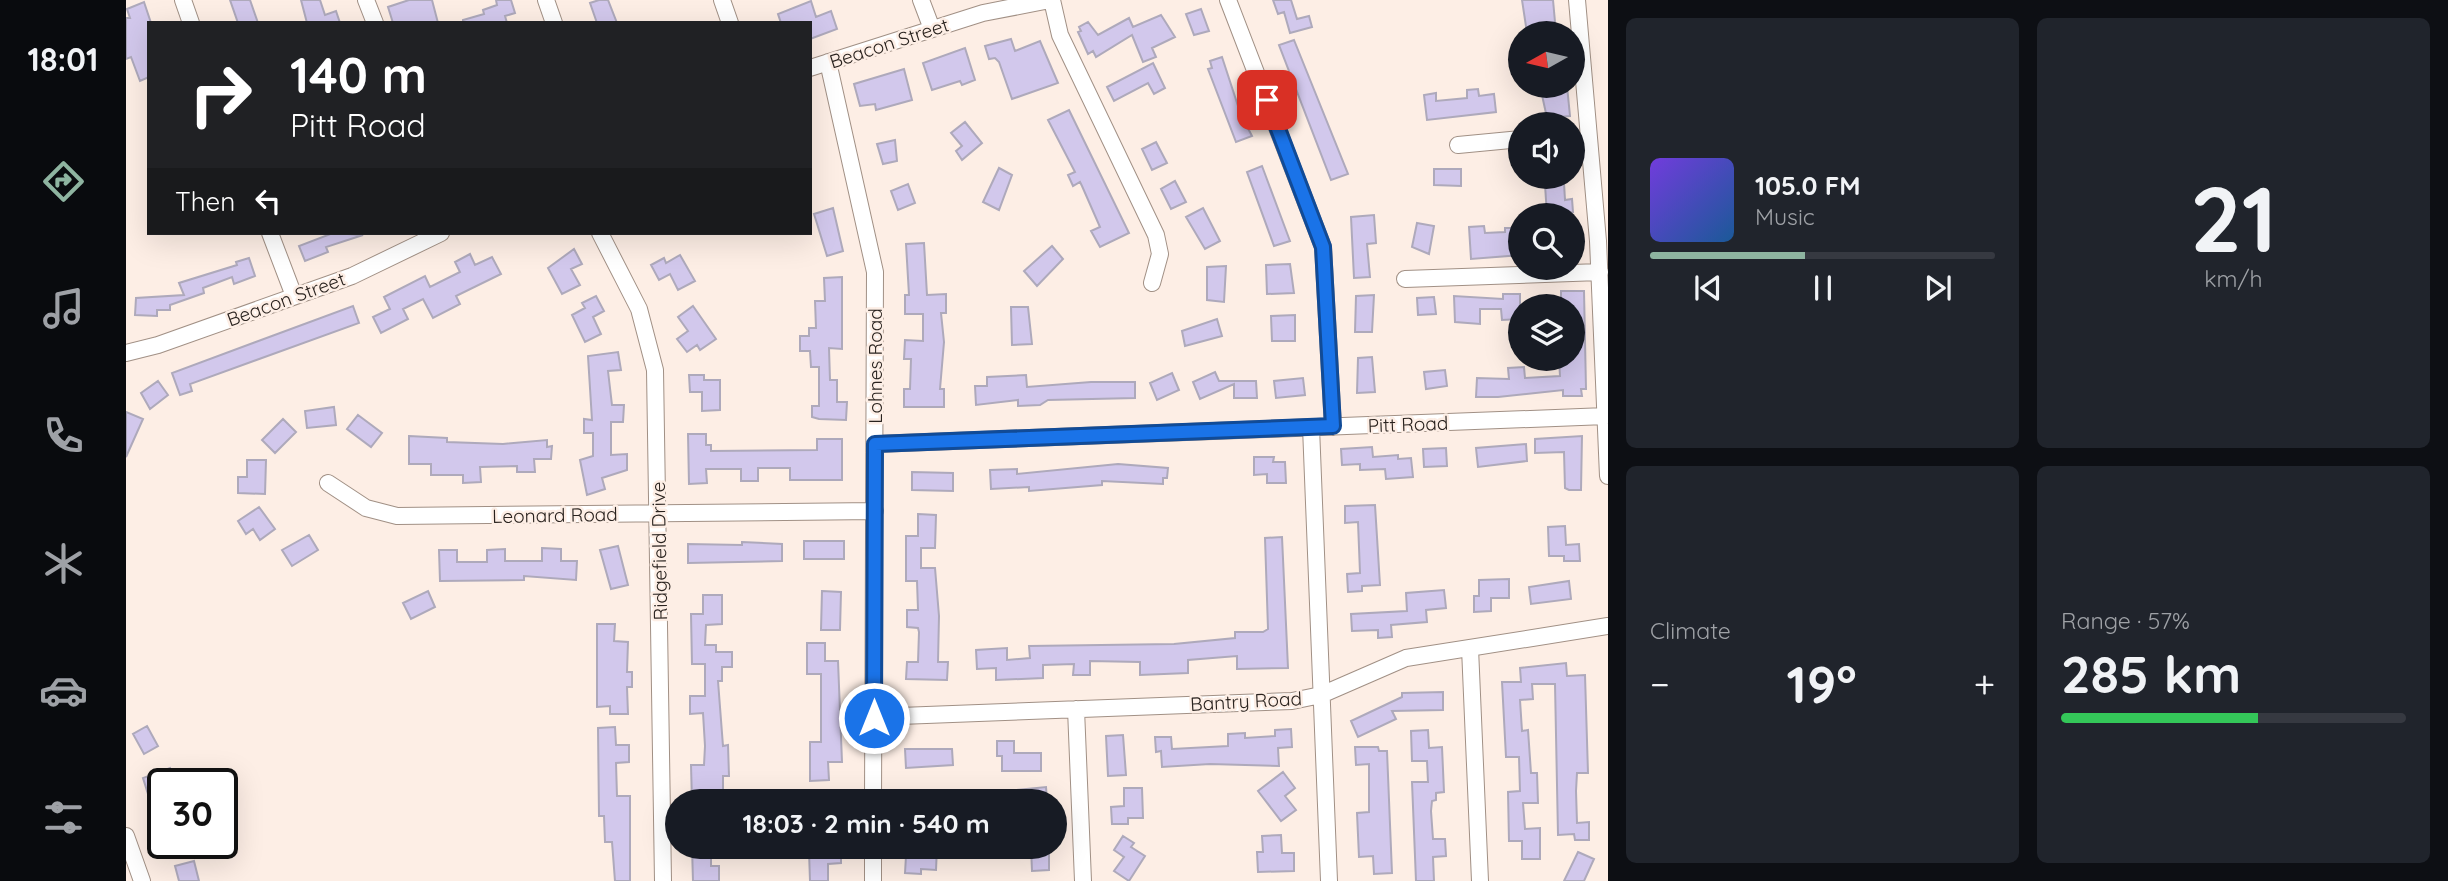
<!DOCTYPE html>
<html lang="en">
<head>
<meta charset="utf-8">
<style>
	:root { --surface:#171b24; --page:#20242c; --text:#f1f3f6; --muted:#9ea1a6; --line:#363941; --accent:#8eb4a0 }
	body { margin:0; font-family:Quicksand,sans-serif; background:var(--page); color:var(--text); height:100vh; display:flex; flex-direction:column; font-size:26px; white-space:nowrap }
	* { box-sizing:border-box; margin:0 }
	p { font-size:23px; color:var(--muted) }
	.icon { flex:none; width:38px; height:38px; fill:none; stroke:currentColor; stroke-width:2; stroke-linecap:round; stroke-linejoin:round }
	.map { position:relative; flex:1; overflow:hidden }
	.sheet { display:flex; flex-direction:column; gap:18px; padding:18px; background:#0d0f14; width:840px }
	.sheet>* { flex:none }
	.banner { position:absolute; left:21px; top:21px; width:665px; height:214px; border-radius:0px; box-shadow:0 7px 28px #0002; background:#202124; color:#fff; overflow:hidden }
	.needle { width:46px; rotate:262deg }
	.controls { position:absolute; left:1382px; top:21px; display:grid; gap:14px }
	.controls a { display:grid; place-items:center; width:77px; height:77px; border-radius:50%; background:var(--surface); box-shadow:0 7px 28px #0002; font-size:35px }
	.speed { position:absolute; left:21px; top:768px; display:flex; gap:14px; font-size:35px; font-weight:700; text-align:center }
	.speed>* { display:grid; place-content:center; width:91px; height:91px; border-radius:50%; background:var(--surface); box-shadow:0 7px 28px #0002; line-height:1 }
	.speed .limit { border:4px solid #111; border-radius:10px; background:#fff; color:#111 }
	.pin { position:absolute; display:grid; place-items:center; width:60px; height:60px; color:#fff; margin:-30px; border-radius:14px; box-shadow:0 4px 10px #0006 }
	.me { position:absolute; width:77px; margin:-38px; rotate:0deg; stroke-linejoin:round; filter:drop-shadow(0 0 5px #0008) }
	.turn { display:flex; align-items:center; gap:24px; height:147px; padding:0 28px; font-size:32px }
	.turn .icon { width:91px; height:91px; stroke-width:2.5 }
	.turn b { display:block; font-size:49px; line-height:60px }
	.then { display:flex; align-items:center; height:66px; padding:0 28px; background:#0003; gap:14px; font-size:26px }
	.big { font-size:52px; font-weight:800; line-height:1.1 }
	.sheet .tile { flex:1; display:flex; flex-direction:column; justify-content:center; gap:10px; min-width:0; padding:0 24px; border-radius:10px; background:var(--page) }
	.sheet .dial { align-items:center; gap:0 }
	.dial b { font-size:91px; line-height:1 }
	.song { display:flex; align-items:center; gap:21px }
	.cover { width:84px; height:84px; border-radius:10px; background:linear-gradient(135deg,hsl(260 70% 55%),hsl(210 70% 35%)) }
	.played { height:7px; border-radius:4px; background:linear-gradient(90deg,var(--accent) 45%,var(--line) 45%) }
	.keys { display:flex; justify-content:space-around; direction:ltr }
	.heat { display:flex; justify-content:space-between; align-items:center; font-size:38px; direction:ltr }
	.charge { height:10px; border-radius:5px; background:linear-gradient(90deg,#34c759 57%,var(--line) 0) }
	.sheet .tiles { flex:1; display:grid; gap:18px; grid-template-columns:repeat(2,1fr) }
	.trip { position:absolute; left:539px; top:789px; width:402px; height:70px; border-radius:35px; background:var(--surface); box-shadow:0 7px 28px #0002; font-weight:800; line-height:70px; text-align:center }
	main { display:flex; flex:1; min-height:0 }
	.tab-bar { display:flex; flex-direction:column; width:126px; justify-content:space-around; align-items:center; background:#090b0e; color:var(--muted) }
	.tab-bar .icon { width:49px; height:49px }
	.tab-bar .active { color:var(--accent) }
	.tab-bar b { font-size:32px; color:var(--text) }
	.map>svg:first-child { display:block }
	.building { fill:#d2c8ec; stroke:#aea9bb; stroke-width:2 }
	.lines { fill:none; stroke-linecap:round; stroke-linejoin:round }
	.minor-casing { stroke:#a19085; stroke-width:18 }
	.minor { stroke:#fff; stroke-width:16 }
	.route-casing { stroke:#114b97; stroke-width:18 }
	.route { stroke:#1a73e8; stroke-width:12 }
	.labels { text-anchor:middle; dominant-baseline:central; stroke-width:5; stroke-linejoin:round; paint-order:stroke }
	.street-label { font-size:19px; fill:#29221e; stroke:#fdeee5 }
</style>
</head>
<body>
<main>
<nav class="tab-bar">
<b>18:01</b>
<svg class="icon active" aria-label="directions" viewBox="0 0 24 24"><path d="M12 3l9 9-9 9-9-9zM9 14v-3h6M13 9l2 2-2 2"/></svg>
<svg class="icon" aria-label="music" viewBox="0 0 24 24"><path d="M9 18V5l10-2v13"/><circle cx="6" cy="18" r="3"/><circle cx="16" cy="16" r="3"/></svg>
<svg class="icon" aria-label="phone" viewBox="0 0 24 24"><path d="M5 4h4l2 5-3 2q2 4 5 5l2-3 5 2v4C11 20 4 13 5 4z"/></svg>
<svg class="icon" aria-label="climate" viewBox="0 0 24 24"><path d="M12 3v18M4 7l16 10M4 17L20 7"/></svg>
<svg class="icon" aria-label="car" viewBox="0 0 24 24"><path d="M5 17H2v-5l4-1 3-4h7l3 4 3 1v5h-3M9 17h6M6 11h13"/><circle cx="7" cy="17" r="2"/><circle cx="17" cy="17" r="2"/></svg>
<svg class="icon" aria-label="filters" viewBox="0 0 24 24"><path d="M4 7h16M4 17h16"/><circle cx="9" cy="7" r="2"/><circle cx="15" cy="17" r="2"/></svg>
</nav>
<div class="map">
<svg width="1482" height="881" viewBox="0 0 1482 881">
	<rect width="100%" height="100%" fill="#fdeee5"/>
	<path class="building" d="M104,0H124L132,23H112Z
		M175,0H194L199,15L210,11L214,23H181Z
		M283,0H306L312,23H267L262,7Z
		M370,0H385L389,13L379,16L381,23H337V20L358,14L357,10L371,5Z
		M473,0H482L491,23H471L464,3Z
		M1147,0H1165L1171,19L1183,16L1186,27L1164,33L1158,12L1152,14Z
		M1396,0H1427L1430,33H1401Z
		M685,1L690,17L705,11L711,29L684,39V23H655L652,14Z
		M18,2L25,23H23V77L14,81L5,57L0,59V18H4L1,9Z
		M1075,9L1083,31L1068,35L1060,14Z
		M1035,15L1049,37L1026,48L1030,57L1017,62L1006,35L970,57L967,51L962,54L952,32L955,31L953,27L962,22L972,35L1003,18L1007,27Z
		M885,39L889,51L914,41L932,83L886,99L873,62L869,58L863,59L859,46Z
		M1168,40L1222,174L1205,180L1153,45Z
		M839,48L849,80L836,85L834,81L806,90L797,63Z
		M1096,57L1115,115L1126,136L1110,142L1082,69L1086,68L1084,61Z
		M1027,63L1039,88L1028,94L1022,83L988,101L981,87Z
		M778,69L786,100L750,110L749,104L734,106L728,84Z
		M1414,86H1441L1444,116L1421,118Z
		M1352,89L1353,96L1368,94L1370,112L1301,120L1298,95L1310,93V101L1341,98V90Z
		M943,110L1003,233L974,247L965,231L974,227L956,186L954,182L947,186L942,175L949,172L922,120Z
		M839,122L856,143L836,160L830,151L836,146L825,133Z
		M769,140L771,161L757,164L751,144Z
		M1030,142L1041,163L1026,170L1016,149Z
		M1136,166L1164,241L1148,246L1121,172Z
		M873,168L886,175L873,210L857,202Z
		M1308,169H1335V186L1308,185Z
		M1049,181L1060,202L1045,209L1035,189Z
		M1438,183L1439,200L1446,199L1447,212L1421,215L1419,185Z
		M782,184L789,203L772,210L765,191Z
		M707,208L717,251L701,256L688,214Z
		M1077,208L1094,241L1079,249L1060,217Z
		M1248,215L1250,243L1241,244L1244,277L1228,278L1225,217Z
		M1291,223L1308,226L1303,254L1286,247Z
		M1358,226L1359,233L1379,232V228H1393L1395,255L1345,259L1343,227Z
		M207,233L237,235L200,247L202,252L179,261L173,246Z
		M798,243L801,295L820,294V313H815L818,342L814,389H818V407H778V389H784L785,359H778L779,340L797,341V314H779V295H783L780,244Z
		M926,246L937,259L911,286L898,271Z
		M448,249L456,264L445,269L454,285L436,294L422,268Z
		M344,254L349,265L366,257L375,274L330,296L334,304L307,318L297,299L277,309L282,319L255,333L247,317L264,309L258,297L299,276L304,287L334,272L329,262Z
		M554,255L569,281L552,290L544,274L533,280L525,265L538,258L540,263Z
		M123,258L129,276L108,284L106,277L77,288L78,293L44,305V310H31V316L9,315L10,298L58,295L53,283L111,265L110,262Z
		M1164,264L1168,293L1141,294L1140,265Z
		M1100,266L1098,302L1081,300V267Z
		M716,277V349L703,348L704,380H711V402H721L720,420L693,419L686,417V406H693V367H685L684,351H674V336H683V328H690L689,301H699L698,278Z
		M1435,291H1458L1460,389H1455L1456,396H1437V390L1372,397H1350L1351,378L1383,379L1382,368L1398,367L1399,378L1434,376L1433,359H1447V306H1435Z
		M1377,294H1394V319L1376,320L1375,309H1354V324L1329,322L1328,296L1377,299Z
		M1248,295L1246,332H1229L1230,296Z
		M470,296L478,311L467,317L475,334L459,342L446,315L459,308L456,303Z
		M1308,297L1310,314L1292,315L1291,298Z
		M227,306L233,323L64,384L66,391L54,395L46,373Z
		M567,306L590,339L574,350L571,345L561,352L551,339L562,331L552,317Z
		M885,307H902L906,344L886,345Z
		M1169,315V341H1146L1145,316Z
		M1091,319L1096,336L1059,346L1056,331Z
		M492,352L495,370L482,371L486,405H498L497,422H485V455L501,454V470L476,478L479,489L461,495L454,460L467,456V433H458V419L466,420L462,356Z
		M1246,357L1249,392L1231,393L1232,358Z
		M1319,370L1321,386L1300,389L1298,372Z
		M1089,372L1093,381H1130L1131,398H1108V384L1074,399L1067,382Z
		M1046,373L1053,390L1031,400L1024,383Z
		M563,375H578V380H594V410L576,411V392H564Z
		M900,375L901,387L965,382H1009V398L922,400L914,405L892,406V400L850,405L849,386H861V377Z
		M1177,378L1179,395L1150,398L1148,381Z
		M32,381L42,395L24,409L15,393Z
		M208,407L210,425L181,428L179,411Z
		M0,412L17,419L0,457Z
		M232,415L256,433L245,447L221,429Z
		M157,419L170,432L149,453L136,440Z
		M562,434H580V445H585V451L691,450V439H716V480H664V468H632V481H615V469H580L581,483L563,484Z
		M283,436L321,438V442L377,444L421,440V447L426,446L425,459H408L409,472H391V466L354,467L355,482L337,483V475H305V464H283Z
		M1456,436L1455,490H1443L1439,488L1438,452L1409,453V439Z
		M1400,444L1401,461L1352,467L1350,448Z
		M1246,447L1247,457L1272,455V459L1285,458L1287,477L1260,479L1259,469L1234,470V464L1216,465L1215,449Z
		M1320,448L1321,466L1298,467L1297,449Z
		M1128,457H1148L1147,462H1159L1160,483H1141V474L1128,475Z
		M121,460H140L139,494L112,493V477H121Z
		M992,464L1042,468L1041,478H1037V484L976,481V485L903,491V487L865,489L864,470L891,469V474Z
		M786,472L827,473V491L786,490Z
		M1249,505L1254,585L1236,586V591L1222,592L1221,574L1234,573L1232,522L1219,523V506Z
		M133,507L149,529L134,540L127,529L120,534L112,521Z
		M792,514L810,515L809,548H795V568H809L813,616L812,662H822L821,680L780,679L781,662H792L793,632L792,628L781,627V610H792L791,581H780V536H792Z
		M1439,526L1440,545L1453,544L1454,561H1438V556H1423L1422,527Z
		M183,535L192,550L166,566L156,550Z
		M1156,537L1162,668L1111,669V656L1062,660V673L1014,675V662L964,661V675H947L948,664L917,665V678L870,680V668L851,669L850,650L881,648V660L904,658L903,646L1048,644L1109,638V632H1137L1142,629L1139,538Z
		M678,541H718V559H678Z
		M616,542L656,544V561L562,563V544L616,545Z
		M492,546L502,585L485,589L474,550Z
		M416,548L435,549V561H451L450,580L398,576V580L314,581L313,550H331V562H361V550L379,549V561H416Z
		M1383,579V598H1365V611L1348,612V596H1353V580Z
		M1443,581L1445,599L1405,604L1403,587Z
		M1318,590L1320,608L1300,610L1301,622L1265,625L1266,637L1252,638V630L1226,631L1225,614L1281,611L1280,593Z
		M302,591L309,607L285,619L277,603Z
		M696,591L715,592L714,630H695Z
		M577,595H596V624L580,625L579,645H590V652H606V667H596V681H592L597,746L602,745L603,776H597V802H566L565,765H578L579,746L577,713L564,714V696H579V664H566L565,614H577Z
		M471,624H489L488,641L502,642L501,672H506V687H501L502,714H484V706L471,707Z
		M681,643H699V661H712L716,762H702L703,780L684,781V742H695V674H681Z
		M1440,663L1441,676L1459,675L1462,773H1451L1450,791L1451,823L1463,822V840H1449L1448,834L1432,835L1429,684H1406L1407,699L1394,700L1396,731L1402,730L1405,773H1411L1412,803H1397L1399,829L1414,828V859H1396V841H1383L1382,792L1394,791L1393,757H1380L1376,682H1395L1394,668Z
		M1317,692V710L1266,711L1270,719L1232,737L1225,721L1276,697V693Z
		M21,726L32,746L18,754L7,734Z
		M489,727L490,745H503V762L490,763L491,796H504V881H489L486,842H479L478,816H473L472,728Z
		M1165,729L1166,747L1152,748L1153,766L1084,764L1036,767L1035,751L1030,752L1029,737H1045L1046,749L1102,746V734L1119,733V738L1149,736V730Z
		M1302,730L1303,748L1316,747L1318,792L1310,793V800L1306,801L1305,811L1307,839H1319L1320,856L1307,857L1308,881H1290L1286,782H1302L1301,761H1286L1285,731Z
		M997,735L1000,775L982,776L980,736Z
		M871,741H888V753H915V771H876V756H871Z
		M1229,747H1252L1253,751H1261L1266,873L1248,874L1247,856L1233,857L1231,813L1243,812V764L1230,765Z
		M779,749H826L827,765L780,768Z
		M44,768L49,784H37V828L33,829L17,778Z
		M1157,772L1169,788L1159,796L1170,810L1155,821L1132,791Z
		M920,787L921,800L890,802L889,790Z
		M998,788H1016L1017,818H1002V824H986L985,807L998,806Z
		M1155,835L1156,853H1168V871L1132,872L1131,852H1137L1136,836Z
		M997,836L1008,843L1005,847L1019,856L1003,881L988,871L998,857L988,850Z
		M566,847H585V866H593V881H567Z
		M699,847H715V863L702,864V881H684L683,851L699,850Z
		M792,847H811L810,870L795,869V874L779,873L780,856L787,857V850L792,851Z
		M905,847H923V870L906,871Z
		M1452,852L1468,859L1458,881H1438Z
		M68,861L73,881H53L49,866Z"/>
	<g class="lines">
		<defs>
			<path id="minor" d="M57,0L65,23
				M240,0L249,23
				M420,0L428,23
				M596,0L604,23
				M795,0L806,29
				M926,0L934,35L1030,235L1034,254L1026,283
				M1102,0L1197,247L1207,427
				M1451,0L1472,241L1482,476
				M702,62L749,272L747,802
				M684,68L857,13L924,0
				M1332,145L1395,139
				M144,233L168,296
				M474,233L513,309L529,370L537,881
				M1279,279L1474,272
				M0,353L32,345L226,276L315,233
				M1185,427L1203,881
				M749,444L1480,416
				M202,483L240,508L271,516L749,511
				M1344,648L1354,881
				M950,709L957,881
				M748,717L1166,701L1195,695L1280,658L1482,626
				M0,836L16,881
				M747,847V881"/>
		</defs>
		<use href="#minor" class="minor-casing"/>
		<use href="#minor" class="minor"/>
	</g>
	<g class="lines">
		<defs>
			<path id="route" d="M748,718L749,444L1207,426L1197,247L1141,100"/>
		</defs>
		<use href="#route" class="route-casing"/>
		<use href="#route" class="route"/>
	</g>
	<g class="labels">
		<g class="street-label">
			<text transform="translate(763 43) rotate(-18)">Beacon Street</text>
			<text transform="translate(160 299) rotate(-20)">Beacon Street</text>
			<text transform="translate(749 366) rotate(-90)">Lohnes Road</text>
			<text transform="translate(1282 424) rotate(-2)">Pitt Road</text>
			<text transform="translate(429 515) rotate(-1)">Leonard Road</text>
			<text transform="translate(533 551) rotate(-91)">Ridgefield Drive</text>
			<text transform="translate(1120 701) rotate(-3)">Bantry Road</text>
		</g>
	</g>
</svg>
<div class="controls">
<a><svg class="needle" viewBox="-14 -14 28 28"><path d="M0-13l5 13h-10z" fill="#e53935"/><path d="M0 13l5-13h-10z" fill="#9ea1a6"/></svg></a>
<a><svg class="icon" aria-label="sound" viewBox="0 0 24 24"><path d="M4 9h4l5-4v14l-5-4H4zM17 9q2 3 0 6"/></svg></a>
<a><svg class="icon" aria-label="search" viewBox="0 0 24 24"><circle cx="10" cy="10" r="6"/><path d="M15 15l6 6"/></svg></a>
<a><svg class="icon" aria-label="layers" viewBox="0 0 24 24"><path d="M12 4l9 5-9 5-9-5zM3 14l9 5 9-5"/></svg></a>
</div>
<div class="speed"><div class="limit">30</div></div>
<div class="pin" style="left:1141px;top:100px;background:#d93025"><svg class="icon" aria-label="arrive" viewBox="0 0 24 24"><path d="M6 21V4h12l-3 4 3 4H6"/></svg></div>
<svg class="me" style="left:748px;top:718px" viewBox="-20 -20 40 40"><circle r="17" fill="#1a73e8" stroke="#fff" stroke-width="3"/><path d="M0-11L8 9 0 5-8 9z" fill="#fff"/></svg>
<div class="trip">18:03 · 2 min · 540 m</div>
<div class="banner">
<div class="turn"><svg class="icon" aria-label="right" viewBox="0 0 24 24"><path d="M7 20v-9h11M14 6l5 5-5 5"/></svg><div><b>140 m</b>Pitt Road</div></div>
<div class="then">Then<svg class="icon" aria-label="left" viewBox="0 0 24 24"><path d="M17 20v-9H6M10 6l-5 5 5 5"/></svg></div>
</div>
</div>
<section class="sheet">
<div class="tiles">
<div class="tile">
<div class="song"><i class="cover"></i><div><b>105.0 FM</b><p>Music</p></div></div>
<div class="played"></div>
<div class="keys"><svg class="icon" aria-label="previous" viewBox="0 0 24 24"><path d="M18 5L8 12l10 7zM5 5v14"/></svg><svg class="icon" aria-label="pause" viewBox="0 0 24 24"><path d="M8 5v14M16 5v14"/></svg><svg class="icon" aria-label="next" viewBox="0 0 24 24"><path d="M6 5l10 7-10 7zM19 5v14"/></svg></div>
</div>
<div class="tile dial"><b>21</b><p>km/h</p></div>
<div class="tile"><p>Climate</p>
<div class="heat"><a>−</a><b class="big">19°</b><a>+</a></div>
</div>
<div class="tile"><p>Range · 57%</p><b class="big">285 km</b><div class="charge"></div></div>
</div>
</section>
</main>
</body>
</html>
